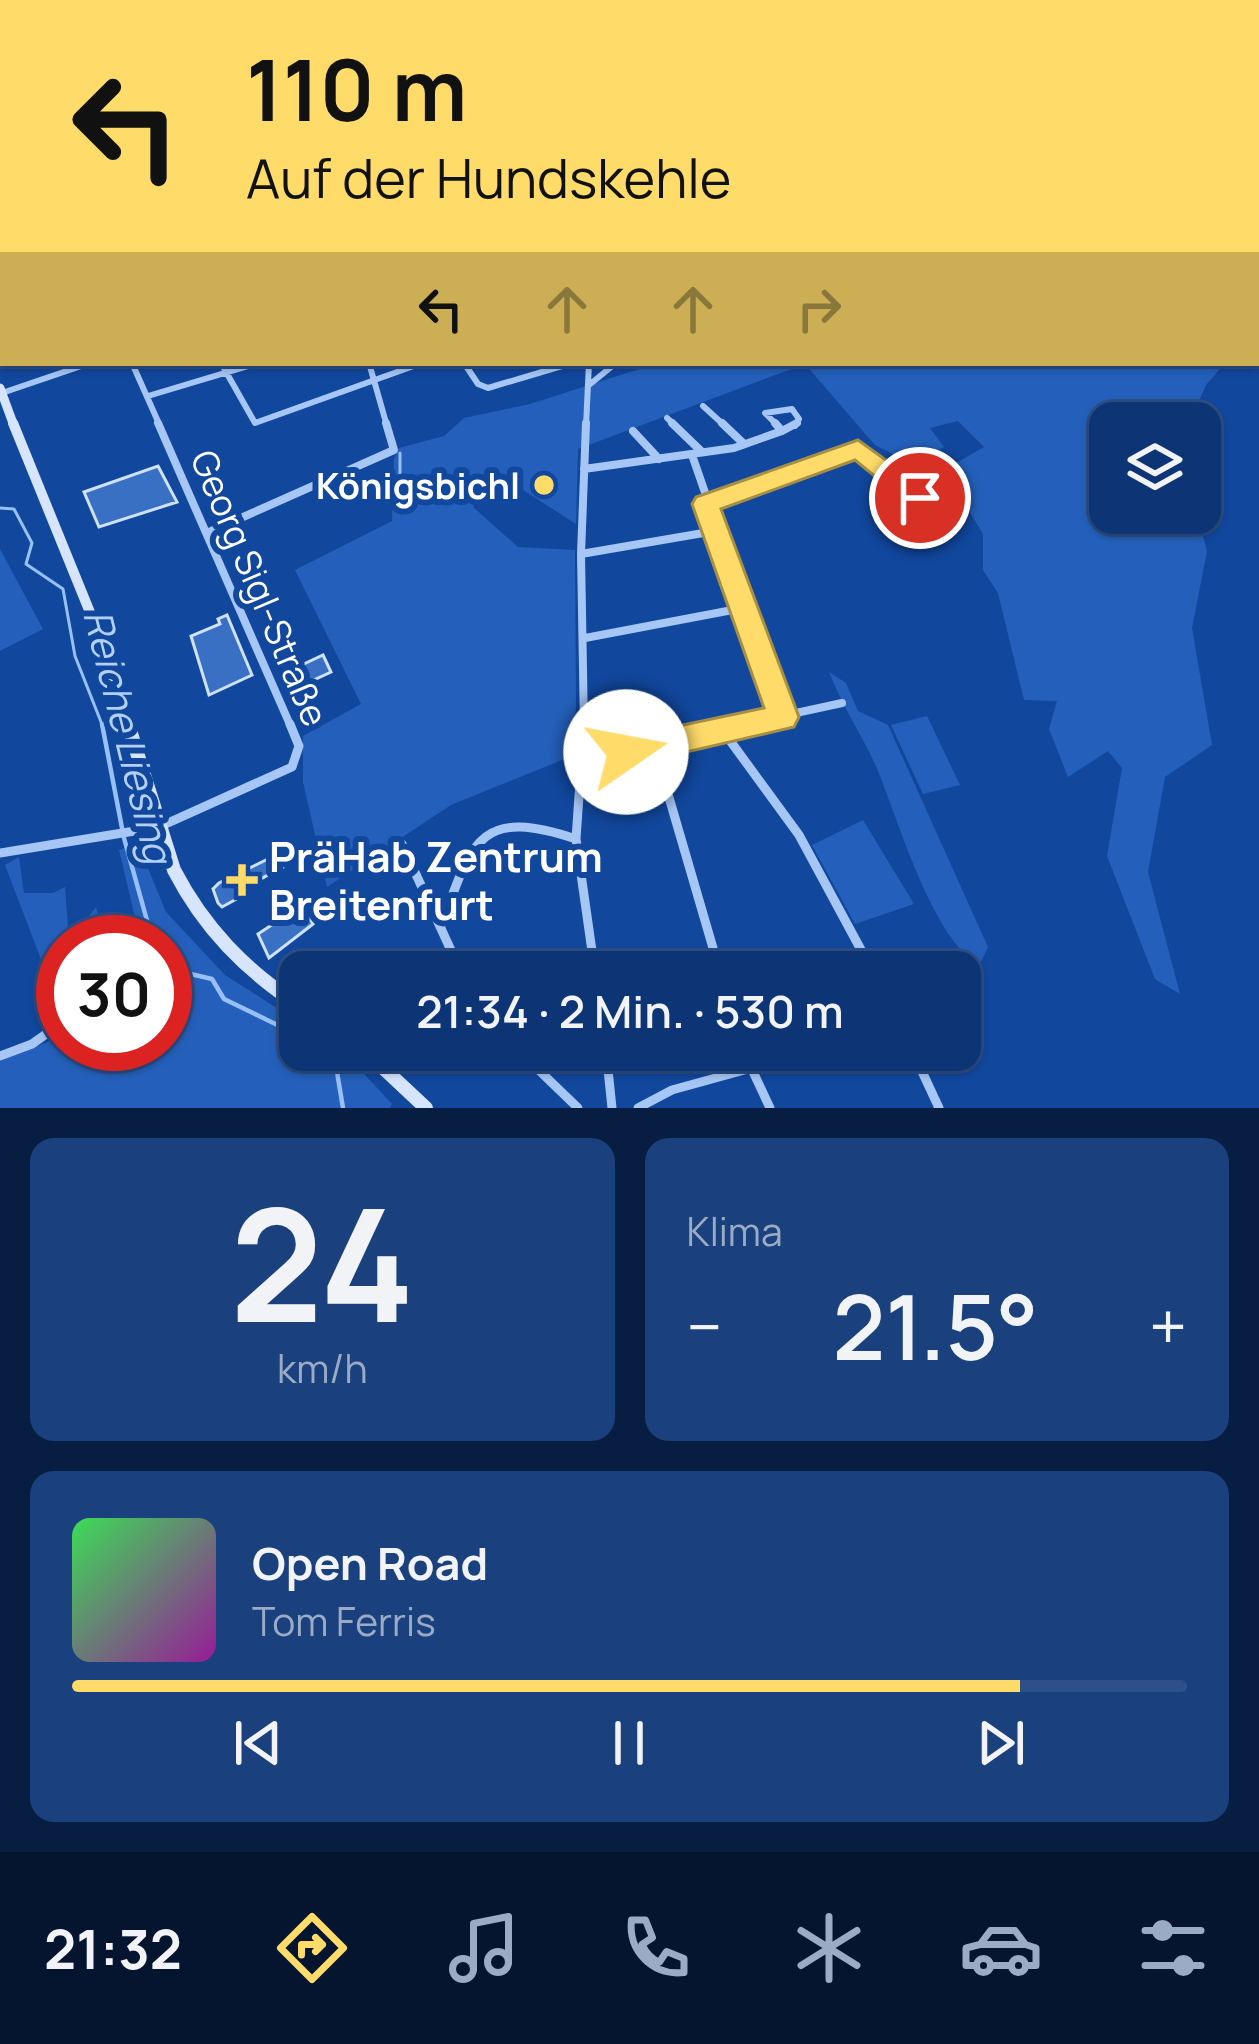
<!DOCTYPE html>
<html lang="de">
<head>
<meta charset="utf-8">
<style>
	:root { --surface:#0d3576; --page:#1b407e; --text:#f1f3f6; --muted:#9aabc5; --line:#2d5088; --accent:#ffdb69 }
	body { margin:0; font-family:Manrope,sans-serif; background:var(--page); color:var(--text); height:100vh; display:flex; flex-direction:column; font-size:45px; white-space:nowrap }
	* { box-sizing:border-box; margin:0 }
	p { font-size:39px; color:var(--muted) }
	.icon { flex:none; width:66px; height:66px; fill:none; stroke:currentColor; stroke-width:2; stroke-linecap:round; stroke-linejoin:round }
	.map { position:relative; height:1108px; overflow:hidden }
	.side { display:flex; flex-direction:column; gap:30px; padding:30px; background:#071d41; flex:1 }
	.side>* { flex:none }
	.guide { position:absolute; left:0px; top:0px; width:1260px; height:366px; box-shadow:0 3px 9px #0004,0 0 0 3px var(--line); background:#ffdb69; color:#111; overflow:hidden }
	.fabs { position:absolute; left:1089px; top:402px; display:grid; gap:24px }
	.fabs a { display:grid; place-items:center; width:132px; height:132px; border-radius:24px; background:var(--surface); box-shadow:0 3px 9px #0004,0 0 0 3px var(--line); font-size:60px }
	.speed { position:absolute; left:36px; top:915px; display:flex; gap:24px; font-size:60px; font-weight:700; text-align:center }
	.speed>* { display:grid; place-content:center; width:156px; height:156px; border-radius:50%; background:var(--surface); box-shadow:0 3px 9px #0004,0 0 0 3px var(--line); line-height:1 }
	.speed .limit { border:18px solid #d22; background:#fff; color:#111 }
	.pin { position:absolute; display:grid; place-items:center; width:102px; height:102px; color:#fff; margin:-51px; border:6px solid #fff; border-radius:50%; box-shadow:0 3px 12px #0007 }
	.me { position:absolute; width:132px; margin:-66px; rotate:78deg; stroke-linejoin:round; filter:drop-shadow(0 0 9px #0008) }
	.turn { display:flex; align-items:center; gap:42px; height:252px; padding:0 48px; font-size:54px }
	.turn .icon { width:156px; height:156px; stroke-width:2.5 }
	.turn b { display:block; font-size:84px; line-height:102px }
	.lanes { display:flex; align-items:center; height:114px; padding:0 48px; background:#0003; justify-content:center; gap:60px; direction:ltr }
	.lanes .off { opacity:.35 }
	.big { font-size:90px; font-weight:600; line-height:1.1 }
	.side .tile { flex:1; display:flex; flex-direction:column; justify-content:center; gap:18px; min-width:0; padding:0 42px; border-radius:24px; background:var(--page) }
	.side .dial { align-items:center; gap:0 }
	.dial b { font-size:156px; line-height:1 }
	.song { display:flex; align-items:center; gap:36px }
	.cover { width:144px; height:144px; border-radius:18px; background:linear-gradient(135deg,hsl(130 70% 55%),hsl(300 70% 35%)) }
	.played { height:12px; border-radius:6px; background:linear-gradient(90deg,var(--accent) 85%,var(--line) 85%) }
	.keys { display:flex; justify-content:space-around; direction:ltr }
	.heat { display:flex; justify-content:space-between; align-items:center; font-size:66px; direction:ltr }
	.side .tiles { flex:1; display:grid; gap:30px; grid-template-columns:1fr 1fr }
	.tile:last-child { grid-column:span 2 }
	.trip { position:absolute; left:279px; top:951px; width:702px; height:120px; border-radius:24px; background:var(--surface); box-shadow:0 3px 9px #0004,0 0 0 3px var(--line); font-weight:600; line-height:120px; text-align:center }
	.tab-bar { display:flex; height:192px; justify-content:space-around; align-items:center; background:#05152f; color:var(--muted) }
	.tab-bar .icon { width:84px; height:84px }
	.tab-bar .current { color:var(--accent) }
	.tab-bar b { font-size:54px; color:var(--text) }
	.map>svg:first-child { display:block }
	.green { fill:#2460bb }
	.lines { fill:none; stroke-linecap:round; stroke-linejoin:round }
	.stream-far1 { stroke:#98c0f8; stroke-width:3 }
	.stream { stroke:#98c0f8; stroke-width:4.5 }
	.building { fill:#3a70c4; stroke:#cee2fe; stroke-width:3 }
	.minor-far2 { stroke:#a6c6f5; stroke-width:6 }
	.minor-far1 { stroke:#a6c6f5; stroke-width:8 }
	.minor { stroke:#a6c6f5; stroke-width:9 }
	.secondary-far2 { stroke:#d6e5fd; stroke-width:9 }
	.secondary-far1 { stroke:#d6e5fd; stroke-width:10 }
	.secondary { stroke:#d6e5fd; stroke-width:14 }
	.route { fill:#ffdb69; stroke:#a68e44; stroke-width:3 }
	.poi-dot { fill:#ffdb69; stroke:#11479d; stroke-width:4.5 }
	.labels { text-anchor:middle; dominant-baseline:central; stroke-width:12; stroke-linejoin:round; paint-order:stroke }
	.poi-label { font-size:36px; font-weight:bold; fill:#fff; stroke:#11479d; text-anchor:end }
	.street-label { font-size:36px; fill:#fff; stroke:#11479d }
	.water-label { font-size:39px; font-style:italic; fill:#b3d0fb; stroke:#11479d }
	.near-poi-label { font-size:42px; font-weight:bold; fill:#fff; stroke:#11479d; text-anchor:start }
</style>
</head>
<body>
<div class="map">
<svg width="1259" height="1108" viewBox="0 0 1259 1108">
	<rect width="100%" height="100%" fill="#11479d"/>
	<path class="green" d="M29,0H1084L26,3Z
		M658,363H1225L1206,385L1189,423H1110V513H1197L1207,551L1192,628L1212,745L1165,777L1148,872L1180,994L1155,979L1107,856L1122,768L1108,751L1068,777L1049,729L1057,701L1024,700L998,593L983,570V534L947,475L951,466L984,447L958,421L930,428L944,447L914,465L875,445L805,364L578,449L576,524L495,472L473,507L518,547L575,550L576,707L572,756L451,805L327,887L303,782V736L361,704L295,570L392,521L394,459L399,448L444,436L464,418L530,404Z
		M0,549L43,629L0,651Z
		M829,672L846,683L858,711L888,725L988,947L980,964C934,944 898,819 878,771C863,736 843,708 829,672Z
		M927,716L960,785L923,794L891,725Z
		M863,820L914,904L855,924L812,845Z
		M138,844L166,912L225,975L300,1023V1050H342L392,1104L390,1108H0V1061L55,1039L63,1027V1044H165V942H130L128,937L138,930L119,850Z
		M19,857L24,893H53L65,887L69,941L96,907L101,925L110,922L117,942H63V968L42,962L5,865Z"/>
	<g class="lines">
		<path class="stream-far1" d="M70,3L90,0
			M400,453V490
			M0,508L14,509L32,543L26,564L63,589L75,656L103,727"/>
		<path class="stream" d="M102,724L122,828
			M124,838L153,942
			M165,968L212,979L224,999L300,1036
			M317,1050L337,1072L343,1108"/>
	</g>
	<path class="building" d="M158,466L177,502L99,527L84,492Z
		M227,615L252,675L209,695L191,636L220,624L218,619Z
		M323,655L331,672L294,689L287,672Z
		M278,854L283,867L240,890L242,896L222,907L218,903L213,889L219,883Z
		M302,905L313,924L269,958L258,934Z"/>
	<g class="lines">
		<path class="minor-far2" d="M132,363L160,426
			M221,363L255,423L422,363
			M369,363L387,426
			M464,363L478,384L488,388L572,363
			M589,385L616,363
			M2,393L90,363
			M148,396L258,363
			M703,406L725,426
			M667,418L676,426
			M586,426L589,363
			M778,426L765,413L792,409L799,419L795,426"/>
		<path class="minor-far1" d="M158,423L291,727
			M672,423L702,452
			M722,423L744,444
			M775,423L782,431
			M633,431L659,459
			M782,431L797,423
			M692,455L783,717
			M584,469L734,448L782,431
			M705,504L858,449L920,498
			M207,533L394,450L386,423
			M581,554L715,531
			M585,638L743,608
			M584,727L581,554L586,423
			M731,727L842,703"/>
		<path class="minor" d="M584,724L576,839L595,972
			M723,731L799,835L873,972
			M654,746L720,972
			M580,761L745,724
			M402,844L461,972
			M0,853L159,827L292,767L299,746L290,724
			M442,924C472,840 480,807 576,839
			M58,968L63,992
			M518,1050L578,1108
			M606,1050L612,1108
			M743,1050L770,1108
			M912,1050L939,1108
			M0,1056L32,1044L63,1022
			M638,1108L672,1090L748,1069"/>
		<path class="secondary-far2" d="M0,388L14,426"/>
		<path class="secondary-far1" d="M13,423L100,637L129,727"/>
		<path class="secondary" d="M128,724L174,870C204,928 245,970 300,1006
			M364,1050L426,1108"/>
	</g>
	<path class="route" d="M858,440L929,491L933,498L929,505H910L855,460L721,509L799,717L794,727L626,766L614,762L610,752L614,741L626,737L764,708L692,504L696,497Z"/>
	<g class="poi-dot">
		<circle cx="544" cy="485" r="12"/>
		<path d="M236 862h12v12h12v12h-12v12h-12v-12h-12v-12h12z"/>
	</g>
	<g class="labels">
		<g class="poi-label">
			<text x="520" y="485">Königsbichl</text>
		</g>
		<g class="street-label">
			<text transform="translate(260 588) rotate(67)">Georg Sigl-Straße</text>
		</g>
		<g class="water-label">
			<text transform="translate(129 736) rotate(76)">Reiche Liesing</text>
		</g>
		<g class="near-poi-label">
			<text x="269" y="856">PräHab Zentrum<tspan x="269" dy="48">Breitenfurt</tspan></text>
		</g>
	</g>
</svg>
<div class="fabs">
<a><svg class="icon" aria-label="layers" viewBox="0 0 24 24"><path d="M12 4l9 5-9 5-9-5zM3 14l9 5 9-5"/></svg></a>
</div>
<div class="speed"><div class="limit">30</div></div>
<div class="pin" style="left:920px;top:498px;background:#d93025"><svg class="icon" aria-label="arrive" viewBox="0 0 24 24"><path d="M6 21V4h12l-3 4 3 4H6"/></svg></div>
<svg class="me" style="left:626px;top:752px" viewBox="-20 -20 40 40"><circle r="19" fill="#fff"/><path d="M0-13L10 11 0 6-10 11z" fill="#ffdb69"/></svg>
<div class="trip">21:34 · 2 Min. · 530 m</div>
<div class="guide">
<div class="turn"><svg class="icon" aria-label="left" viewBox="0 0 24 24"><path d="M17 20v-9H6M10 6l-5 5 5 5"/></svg><div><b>110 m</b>Auf der Hundskehle</div></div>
<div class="lanes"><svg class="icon" aria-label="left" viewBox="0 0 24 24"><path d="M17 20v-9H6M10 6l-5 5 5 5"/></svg><svg class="icon off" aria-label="ahead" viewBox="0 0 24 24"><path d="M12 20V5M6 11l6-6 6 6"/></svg><svg class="icon off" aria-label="ahead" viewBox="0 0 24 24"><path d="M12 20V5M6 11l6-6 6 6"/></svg><svg class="icon off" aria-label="right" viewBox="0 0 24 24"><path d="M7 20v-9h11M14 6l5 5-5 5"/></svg></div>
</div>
</div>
<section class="side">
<div class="tiles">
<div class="tile dial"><b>24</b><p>km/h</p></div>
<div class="tile"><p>Klima</p>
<div class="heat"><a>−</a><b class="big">21.5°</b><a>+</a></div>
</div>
<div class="tile">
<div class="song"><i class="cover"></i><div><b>Open Road</b><p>Tom Ferris</p></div></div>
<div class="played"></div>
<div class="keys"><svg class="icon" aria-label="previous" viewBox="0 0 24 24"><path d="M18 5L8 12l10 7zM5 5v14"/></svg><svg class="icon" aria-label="pause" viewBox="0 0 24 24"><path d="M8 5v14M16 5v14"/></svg><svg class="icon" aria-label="next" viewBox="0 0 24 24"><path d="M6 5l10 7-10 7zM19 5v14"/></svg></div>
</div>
</div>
</section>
<nav class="tab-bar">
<b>21:32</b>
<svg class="icon current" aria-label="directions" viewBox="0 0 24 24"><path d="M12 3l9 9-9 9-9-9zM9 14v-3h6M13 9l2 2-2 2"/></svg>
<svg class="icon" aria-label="music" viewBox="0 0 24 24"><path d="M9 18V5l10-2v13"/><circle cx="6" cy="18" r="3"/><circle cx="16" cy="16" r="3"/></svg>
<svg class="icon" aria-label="phone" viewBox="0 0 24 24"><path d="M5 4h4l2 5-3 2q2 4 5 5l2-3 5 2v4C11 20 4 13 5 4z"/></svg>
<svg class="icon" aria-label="climate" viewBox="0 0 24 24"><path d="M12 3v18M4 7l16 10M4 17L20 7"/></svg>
<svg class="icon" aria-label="car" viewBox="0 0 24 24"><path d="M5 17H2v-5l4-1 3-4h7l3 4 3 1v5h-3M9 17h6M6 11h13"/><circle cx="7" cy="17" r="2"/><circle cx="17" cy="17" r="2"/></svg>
<svg class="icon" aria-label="filters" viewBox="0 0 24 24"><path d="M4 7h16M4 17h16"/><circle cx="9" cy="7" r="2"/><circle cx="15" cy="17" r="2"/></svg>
</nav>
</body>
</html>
